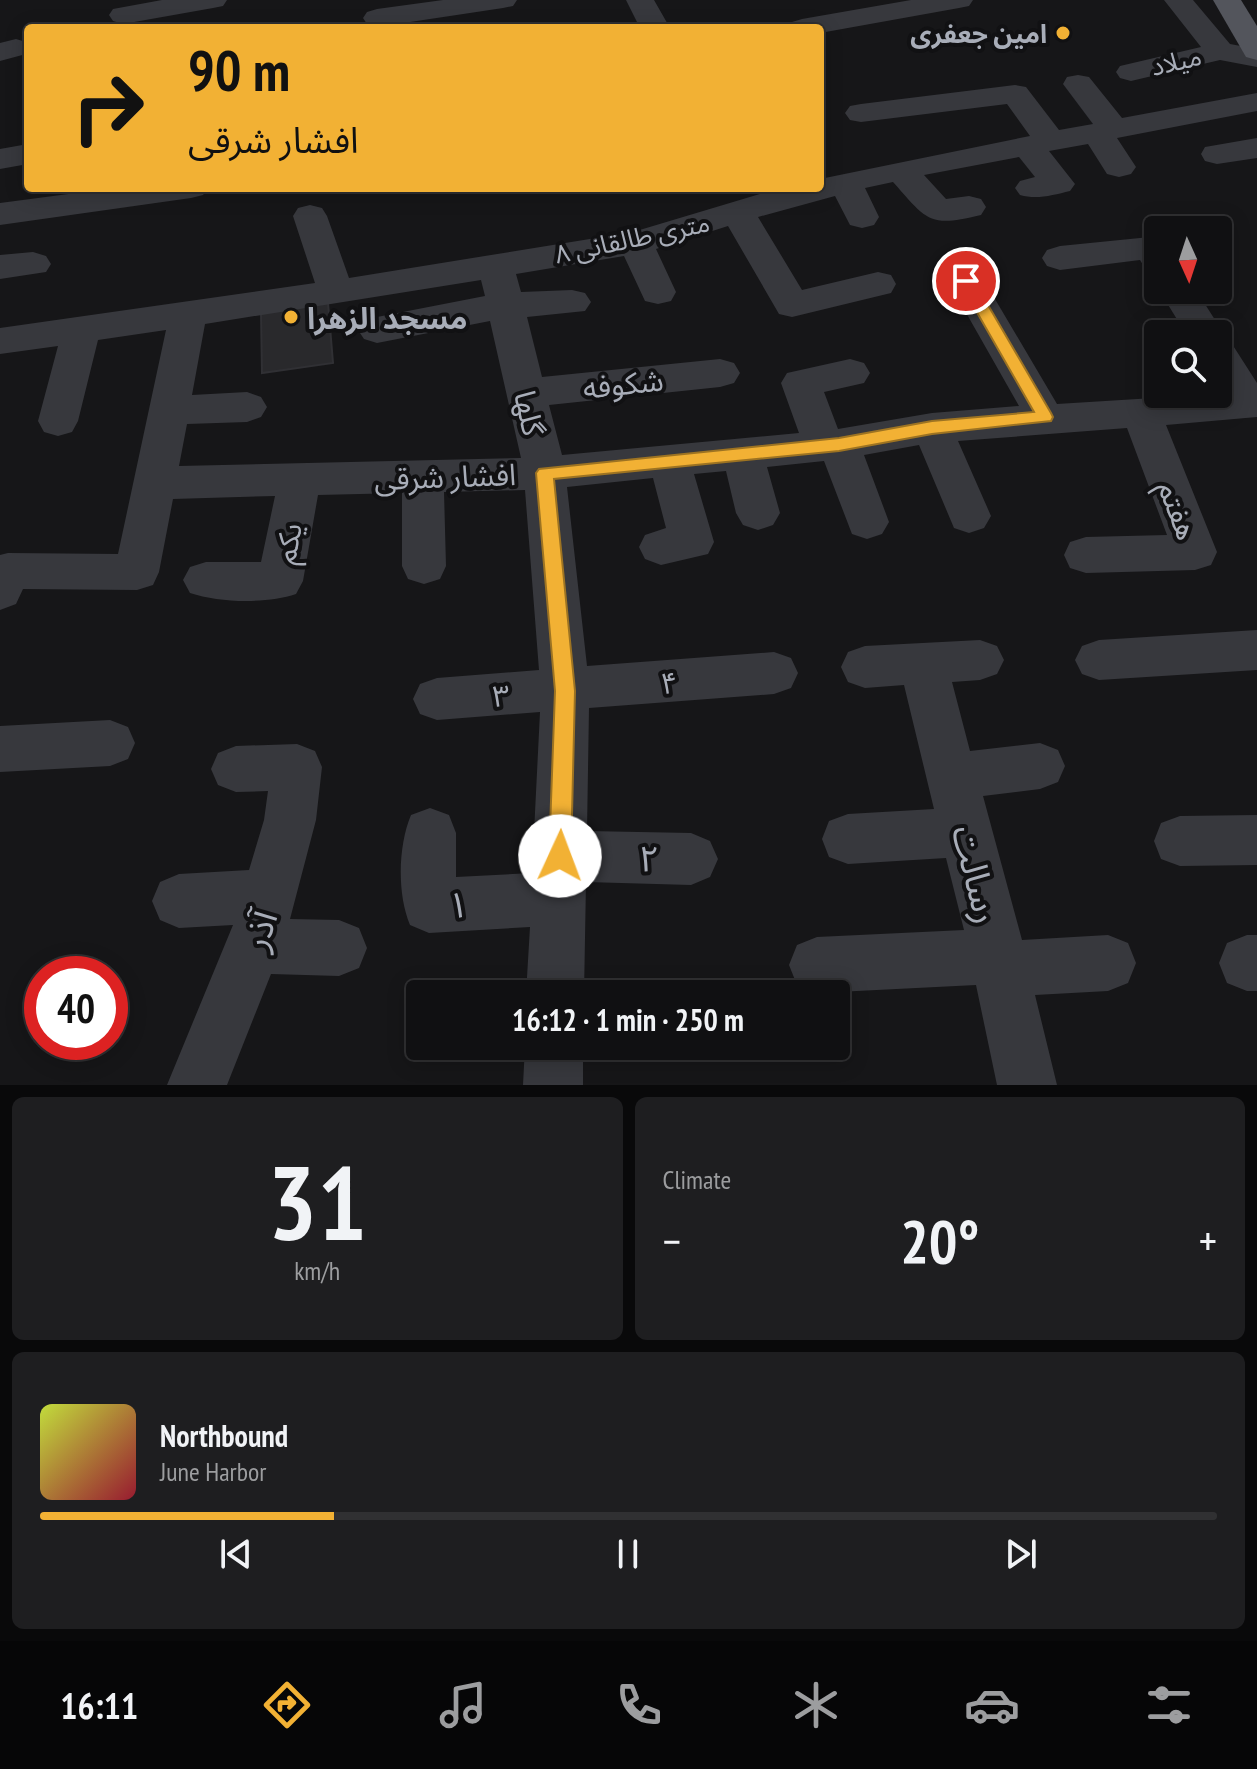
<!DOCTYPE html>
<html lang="en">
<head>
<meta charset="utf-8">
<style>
	:root { --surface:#101012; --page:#1e1e20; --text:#f1f3f6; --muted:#9c9d9f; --line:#303032; --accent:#f2b134 }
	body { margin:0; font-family:"PT Sans Narrow","Noto Sans Arabic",sans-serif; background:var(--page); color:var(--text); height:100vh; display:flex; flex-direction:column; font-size:30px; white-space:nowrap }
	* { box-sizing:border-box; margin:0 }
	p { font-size:26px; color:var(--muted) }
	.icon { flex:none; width:44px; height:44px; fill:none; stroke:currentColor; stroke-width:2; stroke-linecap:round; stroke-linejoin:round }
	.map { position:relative; height:1085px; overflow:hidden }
	.drawer { display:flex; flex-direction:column; gap:12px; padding:12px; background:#09090a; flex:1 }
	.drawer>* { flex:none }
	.guide { position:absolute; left:24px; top:24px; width:800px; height:168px; border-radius:8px; box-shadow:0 4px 20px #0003,0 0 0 2px var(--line); background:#f2b134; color:#111; overflow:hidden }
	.needle { width:52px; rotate:177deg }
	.tools { position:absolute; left:1144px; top:216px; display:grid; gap:16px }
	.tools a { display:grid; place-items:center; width:88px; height:88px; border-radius:8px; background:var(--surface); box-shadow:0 4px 20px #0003,0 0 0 2px var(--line); font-size:40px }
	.speed { position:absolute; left:24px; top:956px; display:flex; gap:16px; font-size:40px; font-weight:700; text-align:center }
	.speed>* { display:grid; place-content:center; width:104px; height:104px; border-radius:50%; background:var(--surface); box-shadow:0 4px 20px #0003,0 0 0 2px var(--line); line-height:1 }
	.speed .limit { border:12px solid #d22; background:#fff; color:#111 }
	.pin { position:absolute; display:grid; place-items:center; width:68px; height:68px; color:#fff; margin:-34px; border:4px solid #fff; border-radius:50%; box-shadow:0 2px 8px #0007 }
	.me { position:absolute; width:88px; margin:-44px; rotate:2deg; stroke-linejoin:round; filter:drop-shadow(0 0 6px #0008) }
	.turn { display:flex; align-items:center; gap:28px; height:168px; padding:0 32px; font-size:36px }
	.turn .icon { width:104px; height:104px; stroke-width:2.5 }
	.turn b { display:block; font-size:56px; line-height:68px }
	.big { font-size:60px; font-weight:800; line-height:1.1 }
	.drawer .tile { flex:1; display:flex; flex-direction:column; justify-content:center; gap:12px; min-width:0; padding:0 28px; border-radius:12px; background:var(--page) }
	.drawer .dial { align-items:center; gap:0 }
	.dial b { font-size:104px; line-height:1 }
	.song { display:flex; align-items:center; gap:24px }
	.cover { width:96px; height:96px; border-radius:12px; background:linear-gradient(135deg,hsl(70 70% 55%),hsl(350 70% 35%)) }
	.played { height:8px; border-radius:4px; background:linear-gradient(90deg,var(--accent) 25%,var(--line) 25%) }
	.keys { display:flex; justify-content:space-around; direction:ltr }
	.heat { display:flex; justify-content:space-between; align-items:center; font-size:44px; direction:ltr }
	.drawer .tiles { flex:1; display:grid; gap:12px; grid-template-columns:1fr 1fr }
	.tile:last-child { grid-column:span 2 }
	.trip { position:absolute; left:406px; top:980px; width:444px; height:80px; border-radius:8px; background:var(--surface); box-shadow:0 4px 20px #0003,0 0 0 2px var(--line); font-weight:800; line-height:80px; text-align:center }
	.tabs { display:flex; height:128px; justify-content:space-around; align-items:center; background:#060607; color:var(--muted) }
	.tabs .icon { width:56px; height:56px }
	.tabs .current { color:var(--accent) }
	.tabs b { font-size:36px; color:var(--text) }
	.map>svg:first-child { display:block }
	.building { fill:#29292c; stroke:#303034; stroke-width:2 }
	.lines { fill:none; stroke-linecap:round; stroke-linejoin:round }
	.minor { fill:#37383d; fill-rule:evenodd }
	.major { fill:#53555c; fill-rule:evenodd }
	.route { fill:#f2b134; stroke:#9d7322; stroke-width:2 }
	.poi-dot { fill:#f2b134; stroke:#111113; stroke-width:3 }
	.labels { text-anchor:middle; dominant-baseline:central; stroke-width:8; stroke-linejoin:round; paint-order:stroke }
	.far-poi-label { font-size:26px; font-weight:bold; fill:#a8adb8; stroke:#111113; text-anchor:end }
	.far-street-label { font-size:26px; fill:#a8adb8; stroke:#111113 }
	.poi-label { font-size:30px; font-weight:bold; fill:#a8adb8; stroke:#111113; text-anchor:start }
	.street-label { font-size:30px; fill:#a8adb8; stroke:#111113 }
	.near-street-label { font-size:36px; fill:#a8adb8; stroke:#111113 }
</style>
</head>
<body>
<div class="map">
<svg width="1257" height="1085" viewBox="0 0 1257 1085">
	<rect width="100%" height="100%" fill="#161618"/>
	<path class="building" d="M328,303L333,363L262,373L261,312Z"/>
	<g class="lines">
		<path class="minor" d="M162,0H227L223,6L213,8L123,24L113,21L109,15L113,9Z
			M443,0H517L513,6L503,8L377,27L367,24L363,18L367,12L377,9Z
			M626,0H654L670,28H640Z
			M911,0H973L969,6L959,8L820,33V28H787L792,22L802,19Z
			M1164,0H1193L1230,44L1257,49V67L1220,60L1131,81L1120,78L1116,72L1120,66L1201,47Z
			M16,39L26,42V54L0,61V43Z
			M1078,75L1089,77L1122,118L1257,93V111L1117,138L1136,167L1131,174L1119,177L1107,174L1088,144L1049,151L1075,184L1070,191C1053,195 1037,200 1020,195L1015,188L1020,181L1035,177L1019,157L924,175L946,199L969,196L981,199L986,207L981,215C928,228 927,220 893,182L865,188L879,217L874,225L862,228L850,225L835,196L758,217L802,290L878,272L891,275L896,284L891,293L792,317L779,314L728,226L656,249L676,292L671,301L658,304L645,301L624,256L516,274L521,292L572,290L585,293L591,302L585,311L527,317L542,377L720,359L734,363L740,373L734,383L720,387L549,405L562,455L799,433L781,383L787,373L850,359L864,363L870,373L864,383L824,392L838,429L932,413L1019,406L948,281L953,272L966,269L979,272L1057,404L1218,394L1222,391L1218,385V334H1186L1159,290H1196L1224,334L1220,341L1232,344L1257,383V417L1166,425L1217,552L1211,565L1195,570L1086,573L1070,568L1064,555L1070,542L1086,537L1167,535L1127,428L958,441L991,516L984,528L969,533L954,528L919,445L864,455L889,522L882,534L867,539L852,534L824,461L767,467L780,513L773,525L758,530L743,525L736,513L726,471L694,474L714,542L708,554L661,565L645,559L639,547L645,535L666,528L653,478L567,487L587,666L774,652L791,658L798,673L791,688L774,694L589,708L587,831L691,833L710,841L718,859L710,877L691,885L586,882L584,994H526L530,927L429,933L410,925C397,894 398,846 411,815L430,808L449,815L456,833V877L532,873L540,712L437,720L420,714L413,699L420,684L437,678L539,670L525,490L444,492L446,566L440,579L424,584L408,579L402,566V493L318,495L303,581L296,594C266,604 220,603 190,593L183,580L190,567L206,562H261L275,496L173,499L159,572L153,585L137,590L23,589L16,604L0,610V555L8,553L118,554L166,330L98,340L78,421L72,432L58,436L44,432L38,421L58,346L0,354V328L315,283L293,216L298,208L310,205L322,208L327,216L349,278L633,232L780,188H820V179L1030,136L1007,104L861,122L850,120L845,113L850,106L861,104L1015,85L1026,87L1059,130L1093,124L1063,84L1067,77ZM481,280L485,296L377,317L364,321L358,330L364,339L377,343L490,321L521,458L179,466L187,424L247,422L261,417L267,407L261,397L247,392L192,395L205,324Z
			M1257,138V158L1217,164L1205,161L1201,154L1205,147Z
			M28,144V164L0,169V149Z
			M114,188H208L203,195L191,198L0,225V203Z
			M1150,237L1158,239V272L1145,268L1140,260L1060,270L1047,266L1042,258L1047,250L1060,246Z
			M33,252L46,256L51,264L46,272L0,279V255Z
			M1257,630V670L1099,680L1082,674L1075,660L1082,646L1099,640Z
			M980,640L997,646L1004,660L997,674L980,680L952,682L970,751L1040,743L1058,750L1065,766L1058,782L1040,789L983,796L1022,940L1108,935L1128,943L1136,963L1128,983L1108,991L1035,995L1057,1085H997L976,985L817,993L797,985L789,965L797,945L817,937L964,930L946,858L848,864L829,857L822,839L829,821L848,814L934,809L904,685L865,688L848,682L841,667L848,652L865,646Z
			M110,720L128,727L135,743L128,759L110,766L0,772V726Z
			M297,744L315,751L322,767L316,820L290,919L339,920L359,928L367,948L359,968L339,976L271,974L227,1085H167L233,925L179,928L160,920L152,901L160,882L179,874L249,870L264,820L268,791L236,792L218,785L211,769L218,753L236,746Z
			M1257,815V865L1180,866L1161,859L1154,841L1161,823L1180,816Z
			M1247,935H1257V991H1247L1227,983L1219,963L1227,943Z
			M525,1046H583V1085H523Z"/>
		<path class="major" d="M1213,0H1241L1257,26V60L1246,57Z"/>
	</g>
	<path class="route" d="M966,276L974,281L1051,413L1053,417L1051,421L932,434L839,451L554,479L575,691L571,856L568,863L560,867L552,863L549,856L555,691L536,473L539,469L839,438L932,421L1034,412L959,281Z"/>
	<g class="poi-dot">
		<circle cx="1063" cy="33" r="8"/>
		<circle cx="291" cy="317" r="8"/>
	</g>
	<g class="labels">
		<g class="far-poi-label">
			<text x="1047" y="33">امین جعفری</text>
		</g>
		<g class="far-street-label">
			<text transform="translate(1176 61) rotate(-13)">میلاد</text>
			<text transform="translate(632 238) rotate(-12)">۸ متری طالقانی</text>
		</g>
		<g class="poi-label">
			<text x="307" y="317">مسجد الزهرا</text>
		</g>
		<g class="street-label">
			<text transform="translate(623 383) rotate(-6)">شکوفه</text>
			<text transform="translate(530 413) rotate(77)">گلها</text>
			<text transform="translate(445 476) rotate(-2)">افشار شرقی</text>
			<text transform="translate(1179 510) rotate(69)">هفتم</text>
			<text transform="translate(287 543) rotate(-79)">یکم</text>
			<text transform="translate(669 682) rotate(-5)">۴</text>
			<text transform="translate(501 695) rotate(-4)">۳</text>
		</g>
		<g class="near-street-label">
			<text transform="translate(649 858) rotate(1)">۲</text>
			<text transform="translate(977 874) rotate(76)">رسالت</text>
			<text transform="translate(458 904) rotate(-4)">۱</text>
			<text transform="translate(259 930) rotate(-72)">آذر</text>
		</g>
	</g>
</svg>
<div class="tools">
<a><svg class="needle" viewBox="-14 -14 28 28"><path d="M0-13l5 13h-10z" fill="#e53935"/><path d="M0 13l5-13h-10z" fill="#9c9d9f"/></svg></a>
<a><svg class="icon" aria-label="search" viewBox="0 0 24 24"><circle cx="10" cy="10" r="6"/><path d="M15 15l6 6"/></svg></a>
</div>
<div class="speed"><div class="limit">40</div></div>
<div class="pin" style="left:966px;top:281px;background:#d93025"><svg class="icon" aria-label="arrive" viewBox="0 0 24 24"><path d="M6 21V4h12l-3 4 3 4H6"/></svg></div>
<svg class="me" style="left:560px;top:856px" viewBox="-20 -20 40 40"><circle r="19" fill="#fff"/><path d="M0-13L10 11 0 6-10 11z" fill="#f2b134"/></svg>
<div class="trip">16:12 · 1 min · 250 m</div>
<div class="guide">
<div class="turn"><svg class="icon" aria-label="right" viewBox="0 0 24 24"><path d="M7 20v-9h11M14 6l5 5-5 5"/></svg><div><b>90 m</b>افشار شرقی</div></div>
</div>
</div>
<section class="drawer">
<div class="tiles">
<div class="tile dial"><b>31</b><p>km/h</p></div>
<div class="tile"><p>Climate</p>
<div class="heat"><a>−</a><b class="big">20°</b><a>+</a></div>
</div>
<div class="tile">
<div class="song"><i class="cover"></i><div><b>Northbound</b><p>June Harbor</p></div></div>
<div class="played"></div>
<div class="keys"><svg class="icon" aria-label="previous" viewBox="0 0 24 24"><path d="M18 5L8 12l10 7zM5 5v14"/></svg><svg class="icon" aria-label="pause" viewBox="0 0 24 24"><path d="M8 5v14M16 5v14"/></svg><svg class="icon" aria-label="next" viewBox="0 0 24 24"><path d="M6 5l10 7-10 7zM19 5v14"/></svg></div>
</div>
</div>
</section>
<nav class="tabs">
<b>16:11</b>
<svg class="icon current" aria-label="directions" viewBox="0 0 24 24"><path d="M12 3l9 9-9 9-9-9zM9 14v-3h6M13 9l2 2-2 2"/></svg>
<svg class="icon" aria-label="music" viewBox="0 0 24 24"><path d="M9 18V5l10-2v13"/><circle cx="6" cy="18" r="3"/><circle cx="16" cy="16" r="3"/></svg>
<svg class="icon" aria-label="phone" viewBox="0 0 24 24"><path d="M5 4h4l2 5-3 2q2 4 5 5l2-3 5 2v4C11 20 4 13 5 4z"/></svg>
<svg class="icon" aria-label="climate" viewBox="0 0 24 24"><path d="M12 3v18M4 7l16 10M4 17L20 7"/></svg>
<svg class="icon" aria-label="car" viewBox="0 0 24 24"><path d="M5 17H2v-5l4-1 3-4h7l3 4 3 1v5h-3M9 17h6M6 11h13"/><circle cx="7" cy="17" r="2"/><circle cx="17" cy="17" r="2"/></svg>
<svg class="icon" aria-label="filters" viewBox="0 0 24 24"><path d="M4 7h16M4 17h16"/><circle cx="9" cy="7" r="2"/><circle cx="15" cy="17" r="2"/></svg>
</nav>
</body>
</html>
